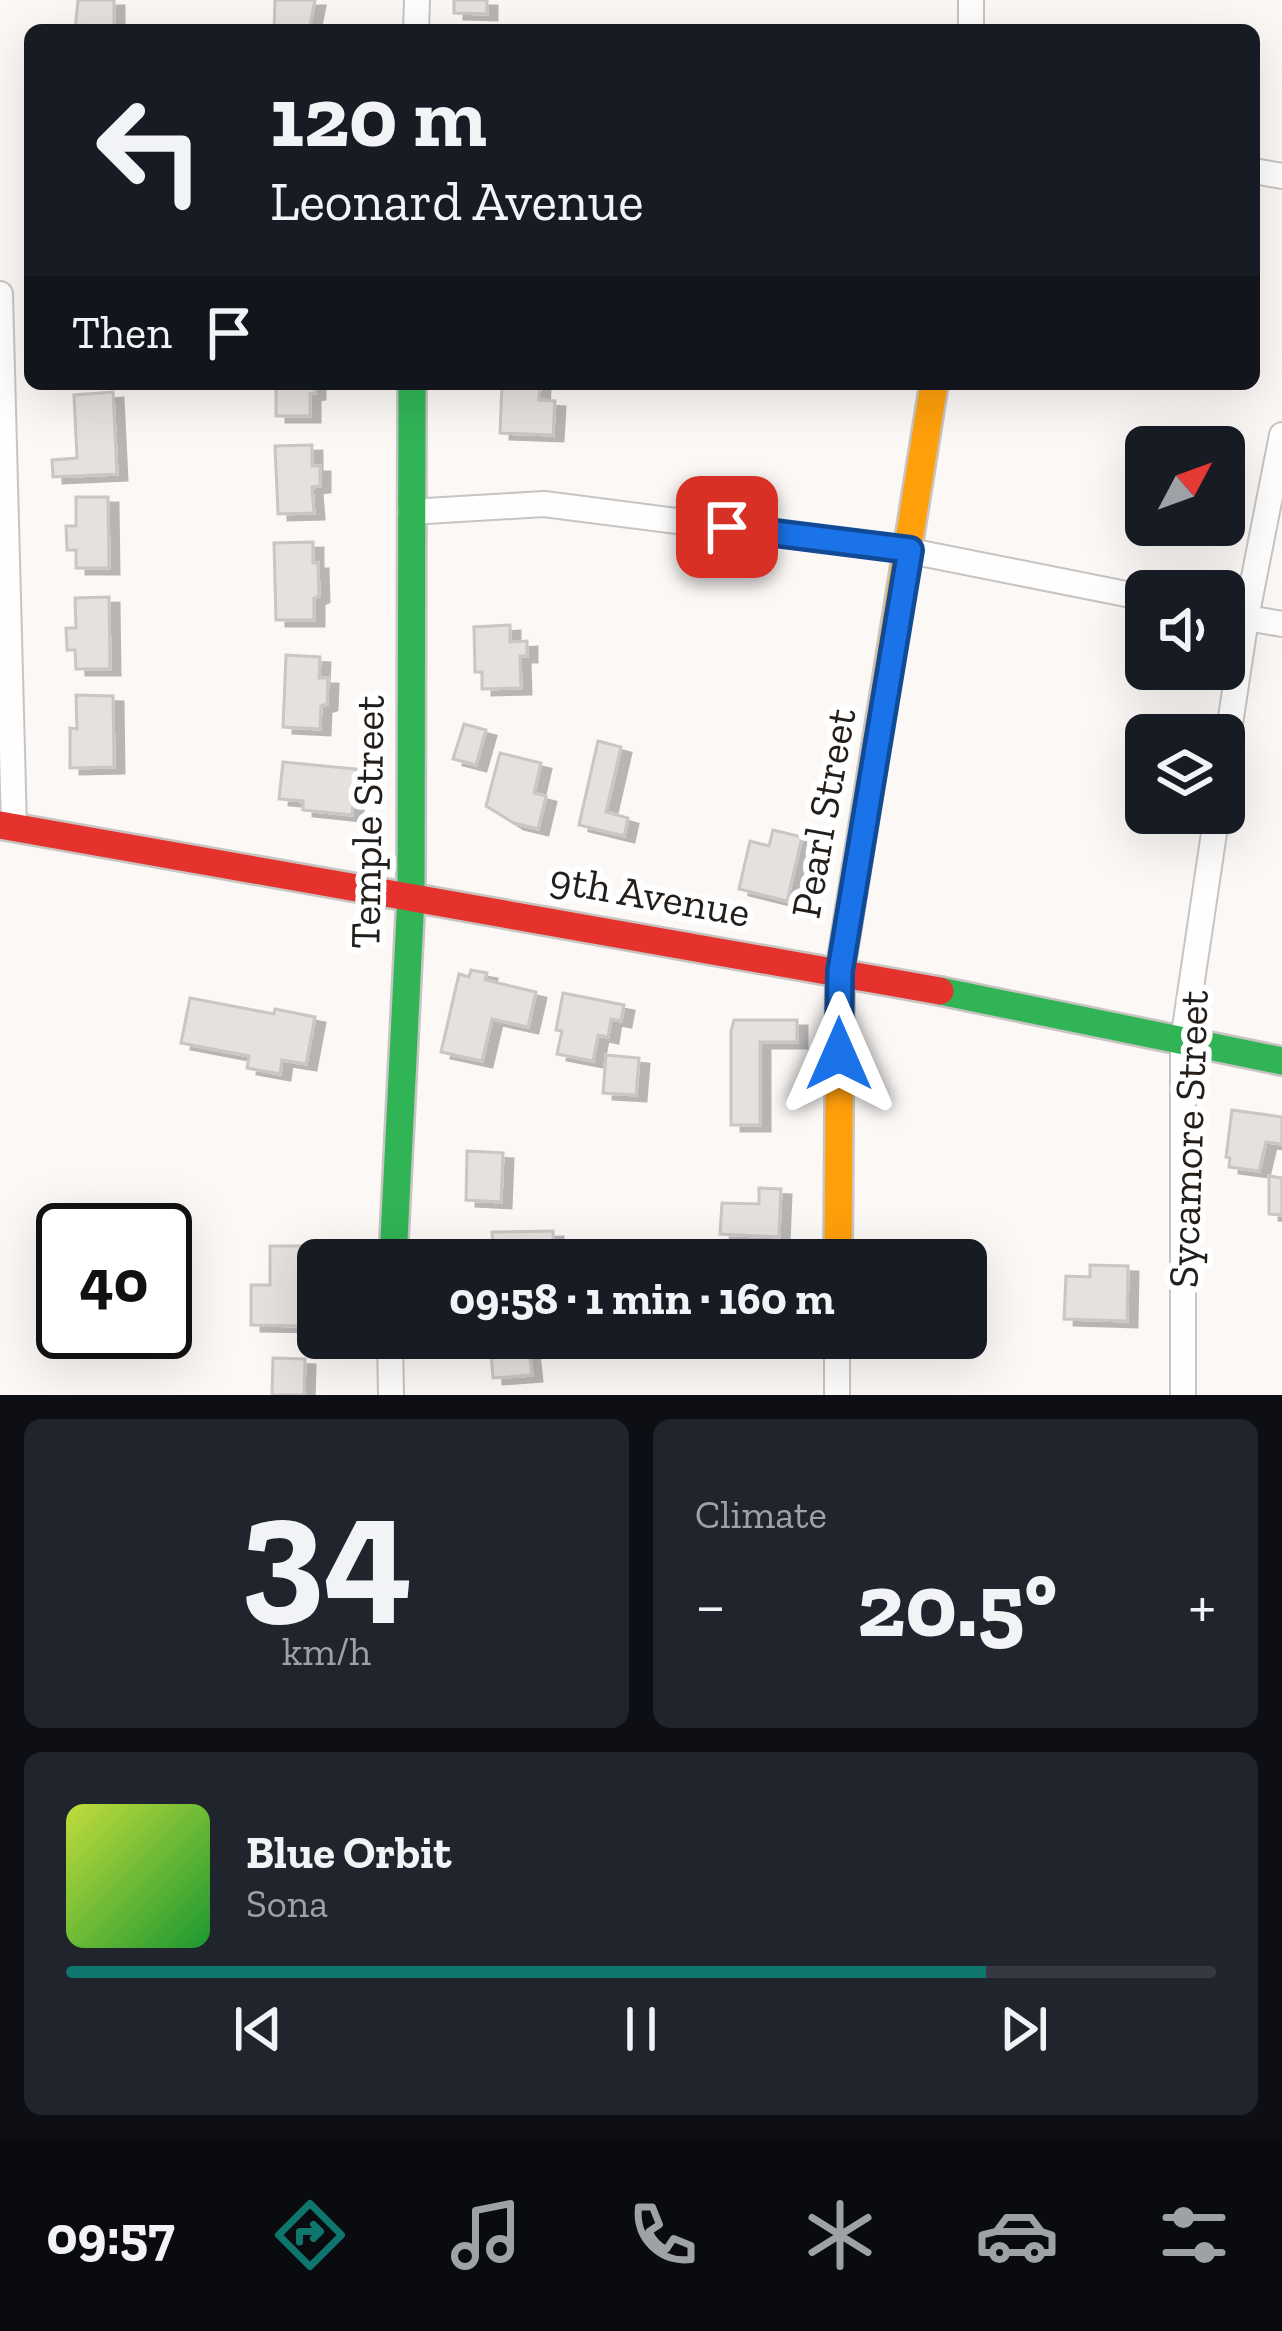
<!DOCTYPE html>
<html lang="en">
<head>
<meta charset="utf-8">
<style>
	:root { --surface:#171b24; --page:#20242c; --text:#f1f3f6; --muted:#9ea1a6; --line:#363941; --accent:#0f766e }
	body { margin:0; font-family:"Zilla Slab",serif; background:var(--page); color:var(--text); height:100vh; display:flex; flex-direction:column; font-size:45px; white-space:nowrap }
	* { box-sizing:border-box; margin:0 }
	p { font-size:39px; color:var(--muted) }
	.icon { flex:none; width:66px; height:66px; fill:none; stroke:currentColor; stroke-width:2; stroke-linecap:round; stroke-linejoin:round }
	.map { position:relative; height:1395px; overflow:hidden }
	.details { display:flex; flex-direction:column; gap:24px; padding:24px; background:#0d0f14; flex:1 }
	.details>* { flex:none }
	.hud { position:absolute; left:24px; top:24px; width:1236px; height:366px; border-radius:18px; box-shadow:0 12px 48px #0002; background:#171b24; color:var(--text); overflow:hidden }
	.needle { width:78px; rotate:49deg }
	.fabs { position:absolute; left:1125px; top:426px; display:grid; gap:24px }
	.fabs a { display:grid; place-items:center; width:120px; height:120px; border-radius:18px; background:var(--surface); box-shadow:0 12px 48px #0002; font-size:60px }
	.speed { position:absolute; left:36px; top:1203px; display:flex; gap:24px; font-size:60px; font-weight:700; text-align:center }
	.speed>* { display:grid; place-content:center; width:156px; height:156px; border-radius:50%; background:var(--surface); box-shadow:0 12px 48px #0002; line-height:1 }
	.speed .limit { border:6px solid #111; border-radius:18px; background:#fff; color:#111 }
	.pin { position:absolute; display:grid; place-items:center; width:102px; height:102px; color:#fff; margin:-51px; border-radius:24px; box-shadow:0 6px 18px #0006 }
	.me { position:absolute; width:132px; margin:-66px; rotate:0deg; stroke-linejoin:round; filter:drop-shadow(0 0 9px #0008) }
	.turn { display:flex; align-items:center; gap:42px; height:252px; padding:0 48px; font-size:54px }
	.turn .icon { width:156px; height:156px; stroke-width:2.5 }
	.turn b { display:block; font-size:84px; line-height:102px }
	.then { display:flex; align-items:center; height:114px; padding:0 48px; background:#0003; gap:24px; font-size:45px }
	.big { font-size:90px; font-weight:800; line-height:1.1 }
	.details .widget { flex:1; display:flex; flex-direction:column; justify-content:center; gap:18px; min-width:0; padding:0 42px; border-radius:18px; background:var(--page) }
	.details .dial { align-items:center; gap:0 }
	.dial b { font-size:156px; line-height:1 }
	.song { display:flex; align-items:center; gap:36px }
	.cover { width:144px; height:144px; border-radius:18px; background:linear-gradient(135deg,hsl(70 70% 55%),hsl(130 70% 35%)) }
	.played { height:12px; border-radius:6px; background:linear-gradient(90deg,var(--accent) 80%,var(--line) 80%) }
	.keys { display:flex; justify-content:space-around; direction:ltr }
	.heat { display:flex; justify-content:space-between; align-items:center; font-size:66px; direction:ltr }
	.details .tiles { flex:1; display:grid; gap:24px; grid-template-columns:1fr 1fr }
	.widget:last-child { grid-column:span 2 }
	.trip { position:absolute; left:297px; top:1239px; width:690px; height:120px; border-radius:18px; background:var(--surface); box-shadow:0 12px 48px #0002; font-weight:800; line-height:120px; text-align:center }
	.dock { display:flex; height:192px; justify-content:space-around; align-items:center; background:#090b0e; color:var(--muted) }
	.dock .icon { width:84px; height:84px }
	.dock .on { color:var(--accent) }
	.dock b { font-size:54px; color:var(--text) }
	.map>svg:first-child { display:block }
	.building { fill:#e5e1de; stroke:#cac6c3; stroke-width:3; filter:url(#shadow) }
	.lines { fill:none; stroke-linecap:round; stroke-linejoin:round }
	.street-casing { stroke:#c8c4c1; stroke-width:28 }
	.fast-casing { stroke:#c8c4c1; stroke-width:32 }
	.slow-casing { stroke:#c8c4c1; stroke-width:32 }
	.jam-casing { stroke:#c8c4c1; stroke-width:32 }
	.street { stroke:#fefefe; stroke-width:24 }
	.fast { stroke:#30b455; stroke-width:27 }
	.slow { stroke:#ff9f0a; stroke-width:27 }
	.jam { stroke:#e5322d; stroke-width:27 }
	.route-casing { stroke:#114b97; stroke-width:30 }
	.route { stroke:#1a73e8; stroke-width:21 }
	.labels { text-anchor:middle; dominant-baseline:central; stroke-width:12; stroke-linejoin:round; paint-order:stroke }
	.street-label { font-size:42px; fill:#231e1a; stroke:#fff }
</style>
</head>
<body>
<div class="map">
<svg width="1282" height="1395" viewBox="0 0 1282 1395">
	<defs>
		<filter id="shadow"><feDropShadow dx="10" dy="6" stdDeviation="0" flood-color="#0004"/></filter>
	</defs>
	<rect width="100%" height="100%" fill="#fbf8f6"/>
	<path class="building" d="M78,0H114V30H75Z
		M275,0H315L309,30H274Z
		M454,0H487V14L454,13Z
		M276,384H315V393L310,394V416H276Z
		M502,384L540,385L539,400L555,401L553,435L500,433Z
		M113,392L117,474L53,477L52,460L77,458L74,395Z
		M312,445V466H320V486L312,487L314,513L278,514L275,446Z
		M76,497H108L109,568H76V550H67L66,526H76Z
		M313,542V563H318L319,596L314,598V620H276L274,543Z
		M109,597L110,669H76L75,650H67L66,628H76L75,598Z
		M510,625V642L527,641V656H520L521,688L482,689V672H475L474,627Z
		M286,655L320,657L319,678H328L327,704L321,706L320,729L283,727Z
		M76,695L113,696L114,767L70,768V728L77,729Z
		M464,724L486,730L476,765L453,759Z
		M598,741L621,747L606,812L628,818L624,836L579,825Z
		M500,753L541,763L534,793L546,796L538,829L514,823L486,806Z
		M283,762L356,769L352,815L303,810V801L279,799Z
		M773,830L802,837L787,901L739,889L750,841L769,846Z
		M471,970L487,973L485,980L536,992L528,1027L492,1019L482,1061L441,1052L459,974L469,977Z
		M563,993L624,1005L621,1021L611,1019L608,1037L598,1035L593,1061L557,1054L562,1031L556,1030Z
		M190,998L274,1014L275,1009L315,1017L306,1064L282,1060L280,1074L247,1068L249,1056L181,1043Z
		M734,1020H797V1042H760V1125H731V1031Z
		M606,1055L639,1058L636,1095L603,1093Z
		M1232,1110L1282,1117V1144L1266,1142L1259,1171L1229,1167L1230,1158L1226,1157Z
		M467,1151L503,1153L501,1202L466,1200Z
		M1269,1176L1282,1178V1215L1269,1214Z
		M759,1188L781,1189L779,1237L720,1234L722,1203L759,1204Z
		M553,1231L554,1260H479L485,1258V1246L493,1245L492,1232Z
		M270,1246H308V1326L251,1325V1285H270Z
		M1090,1265L1128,1266L1127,1321L1064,1319L1066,1276L1090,1277Z
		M490,1338H528L532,1375L493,1378Z
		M273,1358L305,1359L304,1395H272Z"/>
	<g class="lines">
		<defs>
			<path id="street" d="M971,0V30
				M416,30L417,0
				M1254,171L1282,176
				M0,294L14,827
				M410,512L544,504L910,551L1146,598
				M1224,614L1282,624
				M1224,764L1246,618L1282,435
				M390,1338L391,1395
				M837,1395V1338
				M1183,1395V1041L1217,813"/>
			<path id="fast" d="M940,991L1282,1061
				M393,1260L411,896L412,384"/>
			<path id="slow" d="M838,1260L840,971L934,384"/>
			<path id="jam" d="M0,825L940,991"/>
		</defs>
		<use href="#street" class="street-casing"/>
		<use href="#fast" class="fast-casing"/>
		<use href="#slow" class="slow-casing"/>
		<use href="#jam" class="jam-casing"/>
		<use href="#street" class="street"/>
		<use href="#fast" class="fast"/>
		<use href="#slow" class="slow"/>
		<use href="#jam" class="jam"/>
	</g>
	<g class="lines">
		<defs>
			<path id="route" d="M727,527L910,550L840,971L839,1054"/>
		</defs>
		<use href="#route" class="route-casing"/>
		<use href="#route" class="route"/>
	</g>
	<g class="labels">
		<g class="street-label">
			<text transform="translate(823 813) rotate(-80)">Pearl Street</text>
			<text transform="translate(367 822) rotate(-89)">Temple Street</text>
			<text transform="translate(650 895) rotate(10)">9th Avenue</text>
			<text transform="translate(1188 1139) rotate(-88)">Sycamore Street</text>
		</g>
	</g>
</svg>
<div class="fabs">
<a><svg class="needle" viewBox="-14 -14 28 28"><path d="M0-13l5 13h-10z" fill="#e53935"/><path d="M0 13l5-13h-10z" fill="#9ea1a6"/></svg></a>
<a><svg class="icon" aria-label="sound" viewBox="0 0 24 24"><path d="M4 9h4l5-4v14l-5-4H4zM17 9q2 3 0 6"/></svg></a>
<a><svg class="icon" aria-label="layers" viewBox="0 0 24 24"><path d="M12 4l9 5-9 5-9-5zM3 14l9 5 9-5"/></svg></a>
</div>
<div class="speed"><div class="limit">40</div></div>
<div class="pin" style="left:727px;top:527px;background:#d93025"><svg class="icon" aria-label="arrive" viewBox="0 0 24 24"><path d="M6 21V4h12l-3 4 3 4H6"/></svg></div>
<svg class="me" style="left:839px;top:1054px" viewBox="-20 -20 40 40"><path d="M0-17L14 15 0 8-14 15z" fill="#1a73e8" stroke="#fff" stroke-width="4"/></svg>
<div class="trip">09:58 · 1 min · 160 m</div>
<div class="hud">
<div class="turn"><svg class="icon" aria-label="left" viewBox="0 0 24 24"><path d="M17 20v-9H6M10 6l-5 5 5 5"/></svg><div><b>120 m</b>Leonard Avenue</div></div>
<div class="then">Then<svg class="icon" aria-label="arrive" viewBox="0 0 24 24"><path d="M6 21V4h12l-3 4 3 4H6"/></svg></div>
</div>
</div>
<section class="details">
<div class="tiles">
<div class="widget dial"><b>34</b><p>km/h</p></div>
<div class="widget"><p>Climate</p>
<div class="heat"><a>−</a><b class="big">20.5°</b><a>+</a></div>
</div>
<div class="widget">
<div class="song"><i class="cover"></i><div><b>Blue Orbit</b><p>Sona</p></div></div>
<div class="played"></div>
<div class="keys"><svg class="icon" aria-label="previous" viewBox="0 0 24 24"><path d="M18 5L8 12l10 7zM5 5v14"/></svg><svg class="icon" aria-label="pause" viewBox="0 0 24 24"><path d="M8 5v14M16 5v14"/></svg><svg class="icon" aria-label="next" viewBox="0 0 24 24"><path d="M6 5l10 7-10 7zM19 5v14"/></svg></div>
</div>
</div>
</section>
<nav class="dock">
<b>09:57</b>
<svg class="icon on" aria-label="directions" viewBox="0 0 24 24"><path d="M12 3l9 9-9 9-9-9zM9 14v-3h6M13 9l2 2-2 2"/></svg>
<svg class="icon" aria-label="music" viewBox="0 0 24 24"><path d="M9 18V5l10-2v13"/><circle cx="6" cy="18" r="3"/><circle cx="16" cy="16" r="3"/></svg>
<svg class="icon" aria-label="phone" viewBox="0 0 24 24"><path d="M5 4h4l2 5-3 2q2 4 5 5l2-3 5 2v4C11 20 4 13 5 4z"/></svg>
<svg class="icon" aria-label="climate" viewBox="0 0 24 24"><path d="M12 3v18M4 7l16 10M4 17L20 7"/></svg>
<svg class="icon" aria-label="car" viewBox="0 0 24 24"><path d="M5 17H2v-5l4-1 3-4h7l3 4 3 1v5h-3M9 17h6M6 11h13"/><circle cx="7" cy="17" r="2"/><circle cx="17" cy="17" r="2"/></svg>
<svg class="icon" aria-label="filters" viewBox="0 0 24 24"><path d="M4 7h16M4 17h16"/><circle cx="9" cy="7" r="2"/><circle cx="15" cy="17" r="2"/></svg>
</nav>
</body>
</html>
